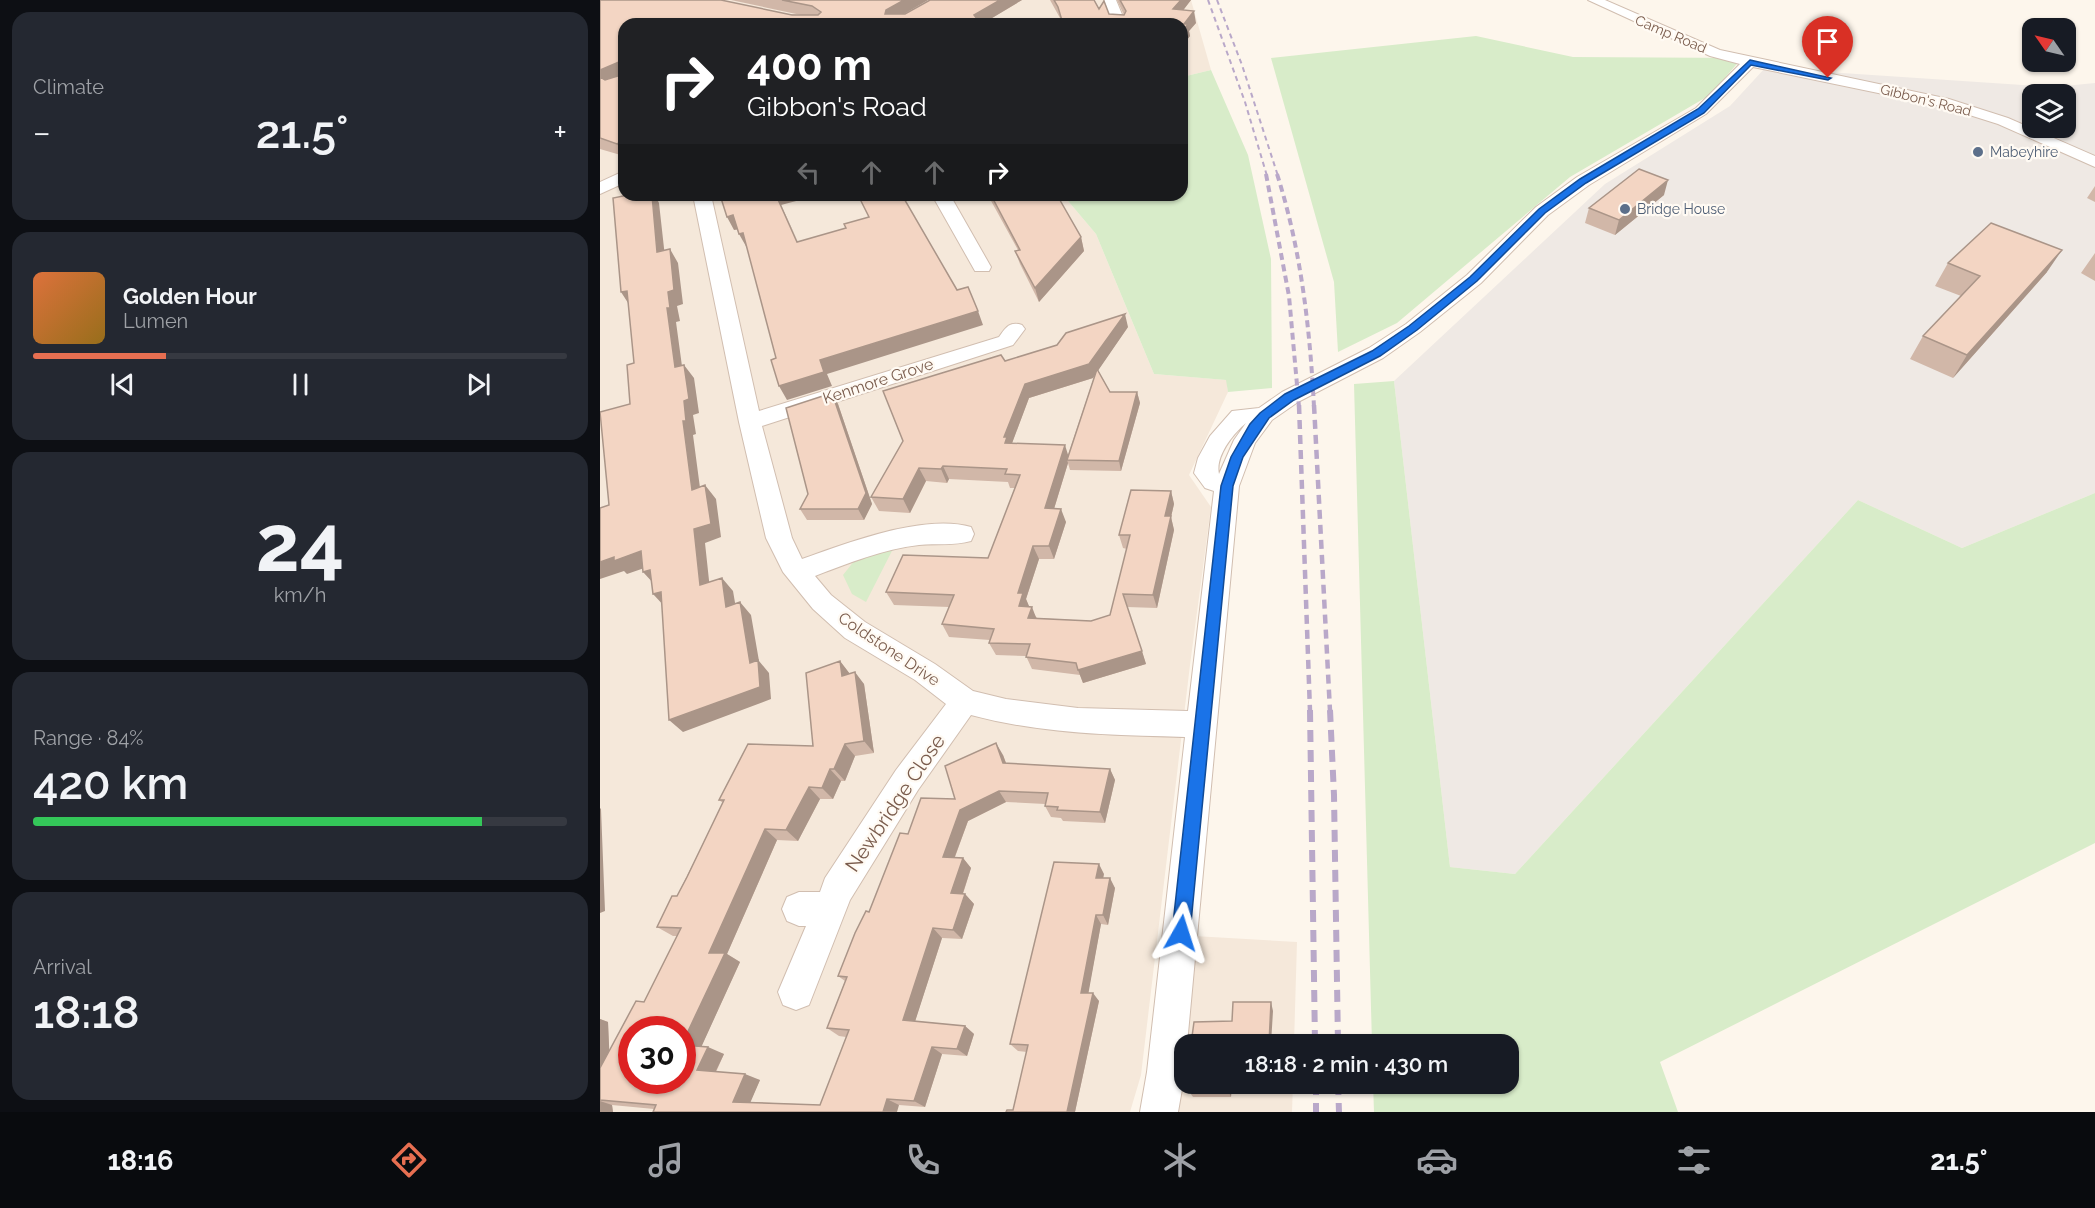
<!DOCTYPE html>
<html lang="en">
<head>
<meta charset="utf-8">
<style>
	:root { --surface:#171b24; --page:#242831; --text:#f1f3f6; --muted:#9ea1a6; --line:#363941; --accent:#e76f51 }
	body { margin:0; font-family:Raleway,sans-serif; background:var(--page); color:var(--text); height:100vh; display:flex; flex-direction:column; font-size:22px; white-space:nowrap }
	* { box-sizing:border-box; margin:0 }
	p { font-size:20px; color:var(--muted) }
	.icon { flex:none; width:33px; height:33px; fill:none; stroke:currentColor; stroke-width:2; stroke-linecap:round; stroke-linejoin:round }
	.map { position:relative; flex:1; overflow:hidden }
	.drawer { display:flex; flex-direction:column; gap:12px; padding:12px; background:#0d0f14; width:600px }
	.drawer>* { flex:none }
	.top-card { position:absolute; left:18px; top:18px; width:570px; height:183px; border-radius:18px; box-shadow:0 2px 4px #0004; background:#202124; color:#fff; overflow:hidden }
	.needle { width:39px; rotate:304deg }
	.tools { position:absolute; left:1422px; top:18px; display:grid; gap:12px }
	.tools a { display:grid; place-items:center; width:54px; height:54px; border-radius:12px; background:var(--surface); box-shadow:0 2px 4px #0004; font-size:30px }
	.speed { position:absolute; left:18px; top:1016px; display:flex; gap:12px; font-size:30px; font-weight:700; text-align:center }
	.speed>* { display:grid; place-content:center; width:78px; height:78px; border-radius:50%; background:var(--surface); box-shadow:0 2px 4px #0004; line-height:1 }
	.speed .limit { border:9px solid #d22; background:#fff; color:#111 }
	.pin { position:absolute; display:grid; place-items:center; width:51px; height:51px; color:#fff; margin:-62px -26px; border-radius:50% 50% 50% 0; rotate:-45deg; box-shadow:0 0 6px #0007 }
	.pin .icon { rotate:45deg }
	.me { position:absolute; width:66px; margin:-33px; rotate:6deg; stroke-linejoin:round; filter:drop-shadow(0 0 4px #0008) }
	.turn { display:flex; align-items:center; gap:21px; height:126px; padding:0 30px; font-size:27px }
	.turn .icon { width:78px; height:78px; stroke-width:2.5 }
	.turn b { display:block; font-size:42px; line-height:51px }
	.lanes { display:flex; align-items:center; height:57px; padding:0 30px; background:#0003; justify-content:center; gap:30px; direction:ltr }
	.lanes .off { opacity:.35 }
	.big { font-size:45px; font-weight:600; line-height:1.1 }
	.drawer .tile { flex:1; display:flex; flex-direction:column; justify-content:center; gap:9px; min-width:0; padding:0 21px; border-radius:18px; background:var(--page) }
	.drawer .dial { align-items:center; gap:0 }
	.dial b { font-size:78px; line-height:1 }
	.song { display:flex; align-items:center; gap:18px }
	.cover { width:72px; height:72px; border-radius:9px; background:linear-gradient(135deg,hsl(20 70% 55%),hsl(40 70% 35%)) }
	.played { height:6px; border-radius:3px; background:linear-gradient(90deg,var(--accent) 25%,var(--line) 25%) }
	.keys { display:flex; justify-content:space-around; direction:ltr }
	.heat { display:flex; justify-content:space-between; align-items:center; font-size:33px; direction:ltr }
	.charge { height:9px; border-radius:4px; background:linear-gradient(90deg,#34c759 84%,var(--line) 0) }
	.trip { position:absolute; left:574px; top:1034px; width:345px; height:60px; border-radius:18px; background:var(--surface); box-shadow:0 2px 4px #0004; font-weight:600; line-height:60px; text-align:center }
	.menu { display:flex; height:96px; justify-content:space-around; align-items:center; background:#090b0e; color:var(--muted) }
	.menu .icon { width:42px; height:42px }
	.menu .on { color:var(--accent) }
	.menu b { font-size:27px; color:var(--text) }
	main { display:flex; flex:1; min-height:0 }
	.map>svg:first-child { display:block }
	.residential { fill:#f5e8da; fill-rule:evenodd }
	.industrial { fill:#efe9e4; fill-rule:evenodd }
	.green { fill:#d8ecc9 }
	.lines { fill:none; stroke-linecap:round; stroke-linejoin:round }
	.minor-casing { stroke:#d1beb0; stroke-width:2 }
	.minor { fill:#fff; fill-rule:evenodd }
	.rail-far3 { stroke:#b9a8c9; stroke-width:2; stroke-dasharray:5 4; stroke-linecap:butt }
	.rail-far2 { stroke:#b9a8c9; stroke-width:4; stroke-dasharray:7 4.5; stroke-linecap:butt }
	.rail-far1 { stroke:#b9a8c9; stroke-width:4.5; stroke-dasharray:9 6; stroke-linecap:butt }
	.rail { stroke:#b9a8c9; stroke-width:6; stroke-dasharray:12 8; stroke-linecap:butt }
	.wall { fill:#d1b7a8; fill-rule:evenodd }
	.shaded-wall { fill:#aa9588 }
	.building { fill:#f3d5c3; stroke:#aa9588; stroke-width:1.5 }
	.route { fill:#1a73e8; stroke:#114b97; stroke-width:1.5 }
	.service-dot { fill:#5c6f8a; stroke:#fffaf3; stroke-width:2 }
	.labels { text-anchor:middle; dominant-baseline:central; stroke-width:4.5; stroke-linejoin:round; paint-order:stroke }
	.far-street-label { font-size:14px; fill:#7a5c4d; stroke:#fffaf3 }
	.far-service-label { font-size:14px; fill:#4e5e75; stroke:#fffaf3; text-anchor:start }
	.street-label { font-size:16px; fill:#7a5c4d; stroke:#fffaf3 }
	.near-street-label { font-size:20px; fill:#7a5c4d; stroke:#fffaf3 }
</style>
</head>
<body>
<main>
<section class="drawer">
<div class="tile"><p>Climate</p>
<div class="heat"><a>−</a><b class="big">21.5°</b><a>+</a></div>
</div>
<div class="tile">
<div class="song"><i class="cover"></i><div><b>Golden Hour</b><p>Lumen</p></div></div>
<div class="played"></div>
<div class="keys"><svg class="icon" aria-label="previous" viewBox="0 0 24 24"><path d="M18 5L8 12l10 7zM5 5v14"/></svg><svg class="icon" aria-label="pause" viewBox="0 0 24 24"><path d="M8 5v14M16 5v14"/></svg><svg class="icon" aria-label="next" viewBox="0 0 24 24"><path d="M6 5l10 7-10 7zM19 5v14"/></svg></div>
</div>
<div class="tile dial"><b>24</b><p>km/h</p></div>
<div class="tile"><p>Range · 84%</p><b class="big">420 km</b><div class="charge"></div></div>
<div class="tile"><p>Arrival</p><b class="big">18:18</b></div>
</section>
<div class="map">
<svg width="1495" height="1112" viewBox="0 0 1495 1112">
	<rect width="100%" height="100%" fill="#fdf6ec"/>
	<path class="residential" d="M0,0H591L611,70L582,77V24H24V195H463L496,234L554,374L627,380L628,392L589,475L611,507L590,665L541,1075L530,1112H0ZM32,1029H82V1080H32Z
		M594,936L697,942L694,1044H587Z
		M585,1058V1083H693L692,1112H575Z"/>
	<path class="industrial" d="M1165,68L1454,87L1495,83V493L1362,548L1258,500L915,874L850,867L794,381L1005,184L1130,106ZM1432,94H1466V128H1432Z"/>
	<path class="green" d="M876,36L973,57L1142,58L1110,95L970,177L797,323L738,352L734,282L671,58Z
		M611,70L648,155L671,259L672,388L628,392L626,380L554,374L496,234L463,195H582V77Z
		M794,381L850,867L915,874L1258,500L1362,548L1495,493V843L1060,1062L1078,1112H774L773,1083H909V1044H772L754,384Z
		M295,545L266,602L252,594L243,575L262,551Z"/>
	<g class="lines">
		<defs>
			<path id="minor" d="M504,0H516L526,24H512Z
				M988,0H1005L1120,50L1349,99L1408,118L1495,156V167L1398,124L1341,106L1153,67L1106,114L989,185L948,215L881,283L820,332L783,358L698,402L672,420L655,443L639,486L587,1044H585V1072L578,1112H540L547,1072L585,737C513,735 442,734 371,715L318,790L250,900L209,1005L196,1010L183,1005L178,992L206,926H199L187,921L182,909L187,897L199,892H220L225,878L296,770L346,704L315,680L245,638L213,609L183,572L166,538L139,422L93,195H111L159,411L399,337C406,327 410,321 422,325L425,329L413,345L162,426L192,538L202,559C247,543 325,513 371,527L374,534L371,541C354,546 336,543 319,545C283,549 249,563 215,576L231,595L265,622L335,664L373,691L406,699L478,708L588,711L614,491L605,488L594,473L598,458L610,436L632,411L659,408L682,392L769,348L806,324L867,275L936,207L977,177L1096,108L1140,64L1110,56ZM646,423L634,440L619,474C615,456 633,434 646,423Z
				M24,171V183L0,194V182Z
				M332,195H350L391,267L389,271H375Z"/>
		</defs>
		<use href="#minor" class="minor-casing"/>
		<use href="#minor" class="minor"/>
		<path class="rail-far3" d="M608,0L645,102L667,176
			M617,0L642,65L678,176"/>
		<path class="rail-far2" d="M666,174L689,296L699,407
			M677,174C701,249 710,329 714,407"/>
		<path class="rail-far1" d="M699,405L710,711
			M714,405L730,711"/>
		<path class="rail" d="M710,710L715,1044
			M730,710L734,795L738,1044
			M716,1083V1112
			M738,1083L739,1112"/>
	</g>
	<path class="wall" d="M0,0L201,15L131,0H328L304,14H305L330,0H422L382,24H24V156L0,149Z
		M450,0H494L499,9L509,14L524,15L517,0H591L583,10L596,23L589,31L590,36L582,46V24H462L460,18Z
		M1495,186V202L1487,198Z
		M379,195H444L481,237L484,251L439,302L420,264L415,251L418,250L390,199L382,201Z
		M1064,195L1015,235L985,223L989,208Z
		M1495,253V281L1481,273Z
		M1348,263L1447,272L1353,378L1310,359L1323,336L1361,296L1335,286Z
		M528,327L498,370L510,392H537L540,403L521,471L470,470L468,463L454,509L466,522L454,559H439L426,599L429,607L437,618L491,621L510,615L527,549L523,548L519,535L571,491L574,504L571,517L574,530L557,608L527,607L546,664L483,683L480,675L432,669L426,656L396,655L389,643L390,640L349,637L342,624L349,607L294,605L286,592L388,558L415,488H410L408,482L349,479L347,483L326,481L310,513L279,511L271,497L405,361ZM495,374L468,455L412,443L429,398L493,378Z
		M232,393L238,404L272,504L264,520H207L200,509L208,494Z
		M240,661L249,673L264,684L274,753L255,756L245,781H241L233,799H220L198,841L177,840L127,954L140,962L101,1047L124,1054L116,1072L160,1080L150,1102L220,1105L246,1037L239,1036L227,1028L245,981L238,976L308,834L355,799L403,755L406,763L510,769L515,780L505,823L463,821L461,818L451,817L445,806V804L406,802L368,821L355,857L363,858L371,868L363,894H365L374,904L362,939L342,938L315,1021L365,1026L374,1034L367,1056L342,1054L325,1107L299,1105L54,1109L12,1105L13,1112H0V1019L8,1022L9,1051L44,1002L77,936H73L57,927L77,896L123,803L119,800L213,746Z
		M504,874L503,878L515,888L508,925L501,924L488,993L499,1001L475,1112H406L413,1110L427,1052L418,1051L410,1044Z
		M632,1083L631,1097H593L588,1090Z"/>
	<path class="shaded-wall" d="M304,0H328L290,22L285,14L286,10Z
		M400,0H422L382,24H377L374,15Z
		M581,0H591L575,21L573,9Z
		M594,11L596,23L589,31L590,36L582,46V32L584,24Z
		M19,62L24,75L0,82V70Z
		M24,140V155L17,144Z
		M1068,180L1064,195L1015,235L1019,220Z
		M52,195H55L59,203L66,266L57,252Z
		M176,195H219L181,205L204,255Z
		M381,195H389L390,199L382,201Z
		M133,215L141,229L134,230L127,217Z
		M143,233L147,248L139,234Z
		M481,237L484,251L439,302L435,288Z
		M70,249L78,263L83,304L77,306L80,321L76,322L84,381L75,367L67,308Z
		M1462,250L1447,272L1353,378L1367,355Z
		M27,291L30,306L21,292Z
		M378,311L383,325L227,374L232,386L187,400L179,386L220,360Z
		M525,314L528,327L493,378L429,398L411,446L405,443L404,437L425,384Z
		M84,365L94,378L99,413L93,415L96,434L93,435L102,503L92,490L83,421Z
		M537,392L540,403L521,471L519,461Z
		M232,393L238,404L272,504L264,520L258,509Z
		M465,445L469,458L467,460L468,463L450,522L445,508Z
		M343,466L349,479L347,483L341,469Z
		M319,468L326,481L310,513L303,499Z
		M105,485L116,499L121,537L105,543L111,599L100,585L94,529Z
		M571,491L574,504L571,517L574,530L557,608L553,595L565,516Z
		M461,509L466,522L454,559L449,546Z
		M433,546L439,559L426,599L429,606H419L418,593Z
		M41,551L53,565L27,574L24,571L0,579V562L14,557Z
		M50,570L55,585L43,572Z
		M122,578L133,591L138,620L126,607Z
		M61,592L66,608L53,594Z
		M140,602L151,615L159,661L169,673L171,699L83,732L69,720L150,663Z
		M432,607L437,620L428,618Z
		M542,651L546,664L483,683L478,670Z
		M240,661L250,674L242,676Z
		M255,672L264,684L274,753L264,741Z
		M396,743L403,755L410,774L403,763Z
		M245,744L255,756L245,781L234,769Z
		M230,769L241,781L233,799L222,788Z
		M510,769L515,780L505,823L500,812Z
		M209,787L220,799L198,841L186,830Z
		M399,791L406,802L368,821L351,867L343,857L360,810Z
		M0,808L1,809L5,911L0,913Z
		M165,829L177,840L127,954L140,962L99,1052L82,1045L109,953Z
		M363,858L371,868L360,902L351,893Z
		M499,864L504,874L501,888L496,878Z
		M510,878L515,888L508,925L503,915Z
		M365,894L374,904L362,939L353,930Z
		M496,915L501,924L487,1001L481,993Z
		M333,928L342,938L313,1028L303,1020Z
		M493,993L499,1001L475,1112H467Z
		M671,1002L673,1011L671,1044H669Z
		M0,1019L8,1022L11,1089L0,1085Z
		M365,1026L374,1034L367,1056L357,1049Z
		M108,1047L124,1054L113,1077L97,1070Z
		M332,1047L342,1054L325,1107L314,1101Z
		M145,1074L160,1080L148,1108L133,1102Z
		M628,1083H632L631,1097L628,1090Z
		M287,1099L299,1105L297,1112H283Z
		M0,1101L12,1105L13,1112H0Z"/>
	<path class="building" d="M0,0H121L192,15H218L221,12L212,6L182,0H304L286,10L285,14H305L330,0H400L374,15L381,24H24V140L17,144L0,138V77L5,80L18,76L19,62L0,70Z
		M454,0H494L499,9L504,1L509,14L524,15L526,11L520,0H581L573,9L594,11L584,24H588L582,32V24H463L458,7Z
		M1039,169L1068,180L1019,220L989,208Z
		M28,195H52L57,252L70,249L74,290L68,292L70,308H67L75,367L84,365L89,399L84,401L86,421H83L92,490L105,485L111,524L94,529L100,585L122,578L126,607L140,602L150,663L158,660L160,687L69,720L61,592L53,594L50,570L43,572L41,551L14,561V557L0,562V508L9,505L0,412L30,404L27,365L34,363L27,291L21,292L13,198Z
		M120,195H176L197,242L246,228L244,224L269,217L258,195H302L357,290L368,287L378,311L220,360L224,372L179,386L171,360L176,358L143,233L139,234L133,215L127,217Z
		M391,195H444L446,197L457,195L481,237L435,288L415,251L420,250Z
		M1391,223L1462,250L1367,355L1323,336L1380,276L1348,263Z
		M525,314L489,364L425,384L404,437H407L405,443L465,445L445,508L461,509L449,546H433L418,593H423L419,606L432,607L428,618L491,621L510,615L530,535H519L531,490L571,491L565,516H571L553,595L523,594L542,651L478,670L476,663L426,657L430,644L389,643L394,629L342,624L354,595L286,592L303,555L388,558L420,475L405,474L407,469L343,466L341,469L319,468L303,499L271,497L303,441L283,391L401,355L405,361L457,345L466,333Z
		M497,369L510,392H537L519,461L467,460Z
		M232,393L266,493L258,509H200L208,494L186,408Z
		M240,661L242,676L255,672L264,741L245,744L234,769H230L222,788L209,787L186,830L165,829L109,953H125L82,1044V1029H32V1080H82V1045L108,1047L97,1070L145,1074L133,1102L220,1105L249,1030L227,1028L247,977L238,976L255,933L266,911L269,912L300,833L308,834L321,798L355,799L345,766L396,743L403,763L510,769L500,812L457,810L458,807L445,806L448,793L399,791L360,810L343,857L363,858L351,893L365,894L353,930L333,928L303,1020L365,1026L357,1049L332,1047L314,1101L287,1099L283,1112H53L56,1105L0,1100V1068L36,1001L44,1002L81,928L57,927L72,896H77L87,877L124,800H119L148,744L213,746L206,673Z
		M454,862L499,864L496,878H510L503,915H496L481,993H493L467,1112H406L407,1110H413L428,1045L410,1044Z
		M633,1002H671L669,1044H591L594,1022L632,1021Z
		M589,1083H628V1090H588Z"/>
	<path class="route" d="M1150,60L1231,78L1228,80L1151,65L1104,113L986,183L945,213L877,281L817,330L780,356L694,400L669,418L643,457L633,486L590,933L587,939L581,942L574,939L572,933L621,486L631,457L650,424L660,413L685,394L772,351L809,326L870,277L939,209L980,179L1098,109Z"/>
	<g class="service-dot">
		<circle cx="1378" cy="152" r="6"/>
		<circle cx="1025" cy="209" r="6"/>
	</g>
	<g class="labels">
		<g class="far-street-label">
			<text transform="translate(1071 34) rotate(23)">Camp Road</text>
			<text transform="translate(1326 100) rotate(14)">Gibbon's Road</text>
		</g>
		<g class="far-service-label">
			<text x="1390" y="152">Mabeyhire</text>
			<text x="1037" y="209">Bridge House</text>
		</g>
		<g class="street-label">
			<text transform="translate(278 381) rotate(-18)">Kenmore Grove</text>
			<text transform="translate(289 649) rotate(34)">Coldstone Drive</text>
		</g>
		<g class="near-street-label">
			<text transform="translate(295 803) rotate(-56)">Newbridge Close</text>
		</g>
	</g>
</svg>
<div class="tools">
<a><svg class="needle" viewBox="-14 -14 28 28"><path d="M0-13l5 13h-10z" fill="#e53935"/><path d="M0 13l5-13h-10z" fill="#9ea1a6"/></svg></a>
<a><svg class="icon" aria-label="layers" viewBox="0 0 24 24"><path d="M12 4l9 5-9 5-9-5zM3 14l9 5 9-5"/></svg></a>
</div>
<div class="speed"><div class="limit">30</div></div>
<div class="pin" style="left:1228px;top:78px;background:#d93025"><svg class="icon" aria-label="arrive" viewBox="0 0 24 24"><path d="M6 21V4h12l-3 4 3 4H6"/></svg></div>
<svg class="me" style="left:581px;top:933px" viewBox="-20 -20 40 40"><path d="M0-17L14 15 0 8-14 15z" fill="#1a73e8" stroke="#fff" stroke-width="4"/></svg>
<div class="trip">18:18 · 2 min · 430 m</div>
<div class="top-card">
<div class="turn"><svg class="icon" aria-label="right" viewBox="0 0 24 24"><path d="M7 20v-9h11M14 6l5 5-5 5"/></svg><div><b>400 m</b>Gibbon's Road</div></div>
<div class="lanes"><svg class="icon off" aria-label="left" viewBox="0 0 24 24"><path d="M17 20v-9H6M10 6l-5 5 5 5"/></svg><svg class="icon off" aria-label="ahead" viewBox="0 0 24 24"><path d="M12 20V5M6 11l6-6 6 6"/></svg><svg class="icon off" aria-label="ahead" viewBox="0 0 24 24"><path d="M12 20V5M6 11l6-6 6 6"/></svg><svg class="icon" aria-label="right" viewBox="0 0 24 24"><path d="M7 20v-9h11M14 6l5 5-5 5"/></svg></div>
</div>
</div>
</main>
<nav class="menu">
<b>18:16</b>
<svg class="icon on" aria-label="directions" viewBox="0 0 24 24"><path d="M12 3l9 9-9 9-9-9zM9 14v-3h6M13 9l2 2-2 2"/></svg>
<svg class="icon" aria-label="music" viewBox="0 0 24 24"><path d="M9 18V5l10-2v13"/><circle cx="6" cy="18" r="3"/><circle cx="16" cy="16" r="3"/></svg>
<svg class="icon" aria-label="phone" viewBox="0 0 24 24"><path d="M5 4h4l2 5-3 2q2 4 5 5l2-3 5 2v4C11 20 4 13 5 4z"/></svg>
<svg class="icon" aria-label="climate" viewBox="0 0 24 24"><path d="M12 3v18M4 7l16 10M4 17L20 7"/></svg>
<svg class="icon" aria-label="car" viewBox="0 0 24 24"><path d="M5 17H2v-5l4-1 3-4h7l3 4 3 1v5h-3M9 17h6M6 11h13"/><circle cx="7" cy="17" r="2"/><circle cx="17" cy="17" r="2"/></svg>
<svg class="icon" aria-label="filters" viewBox="0 0 24 24"><path d="M4 7h16M4 17h16"/><circle cx="9" cy="7" r="2"/><circle cx="15" cy="17" r="2"/></svg>
<b>21.5°</b>
</nav>
</body>
</html>
